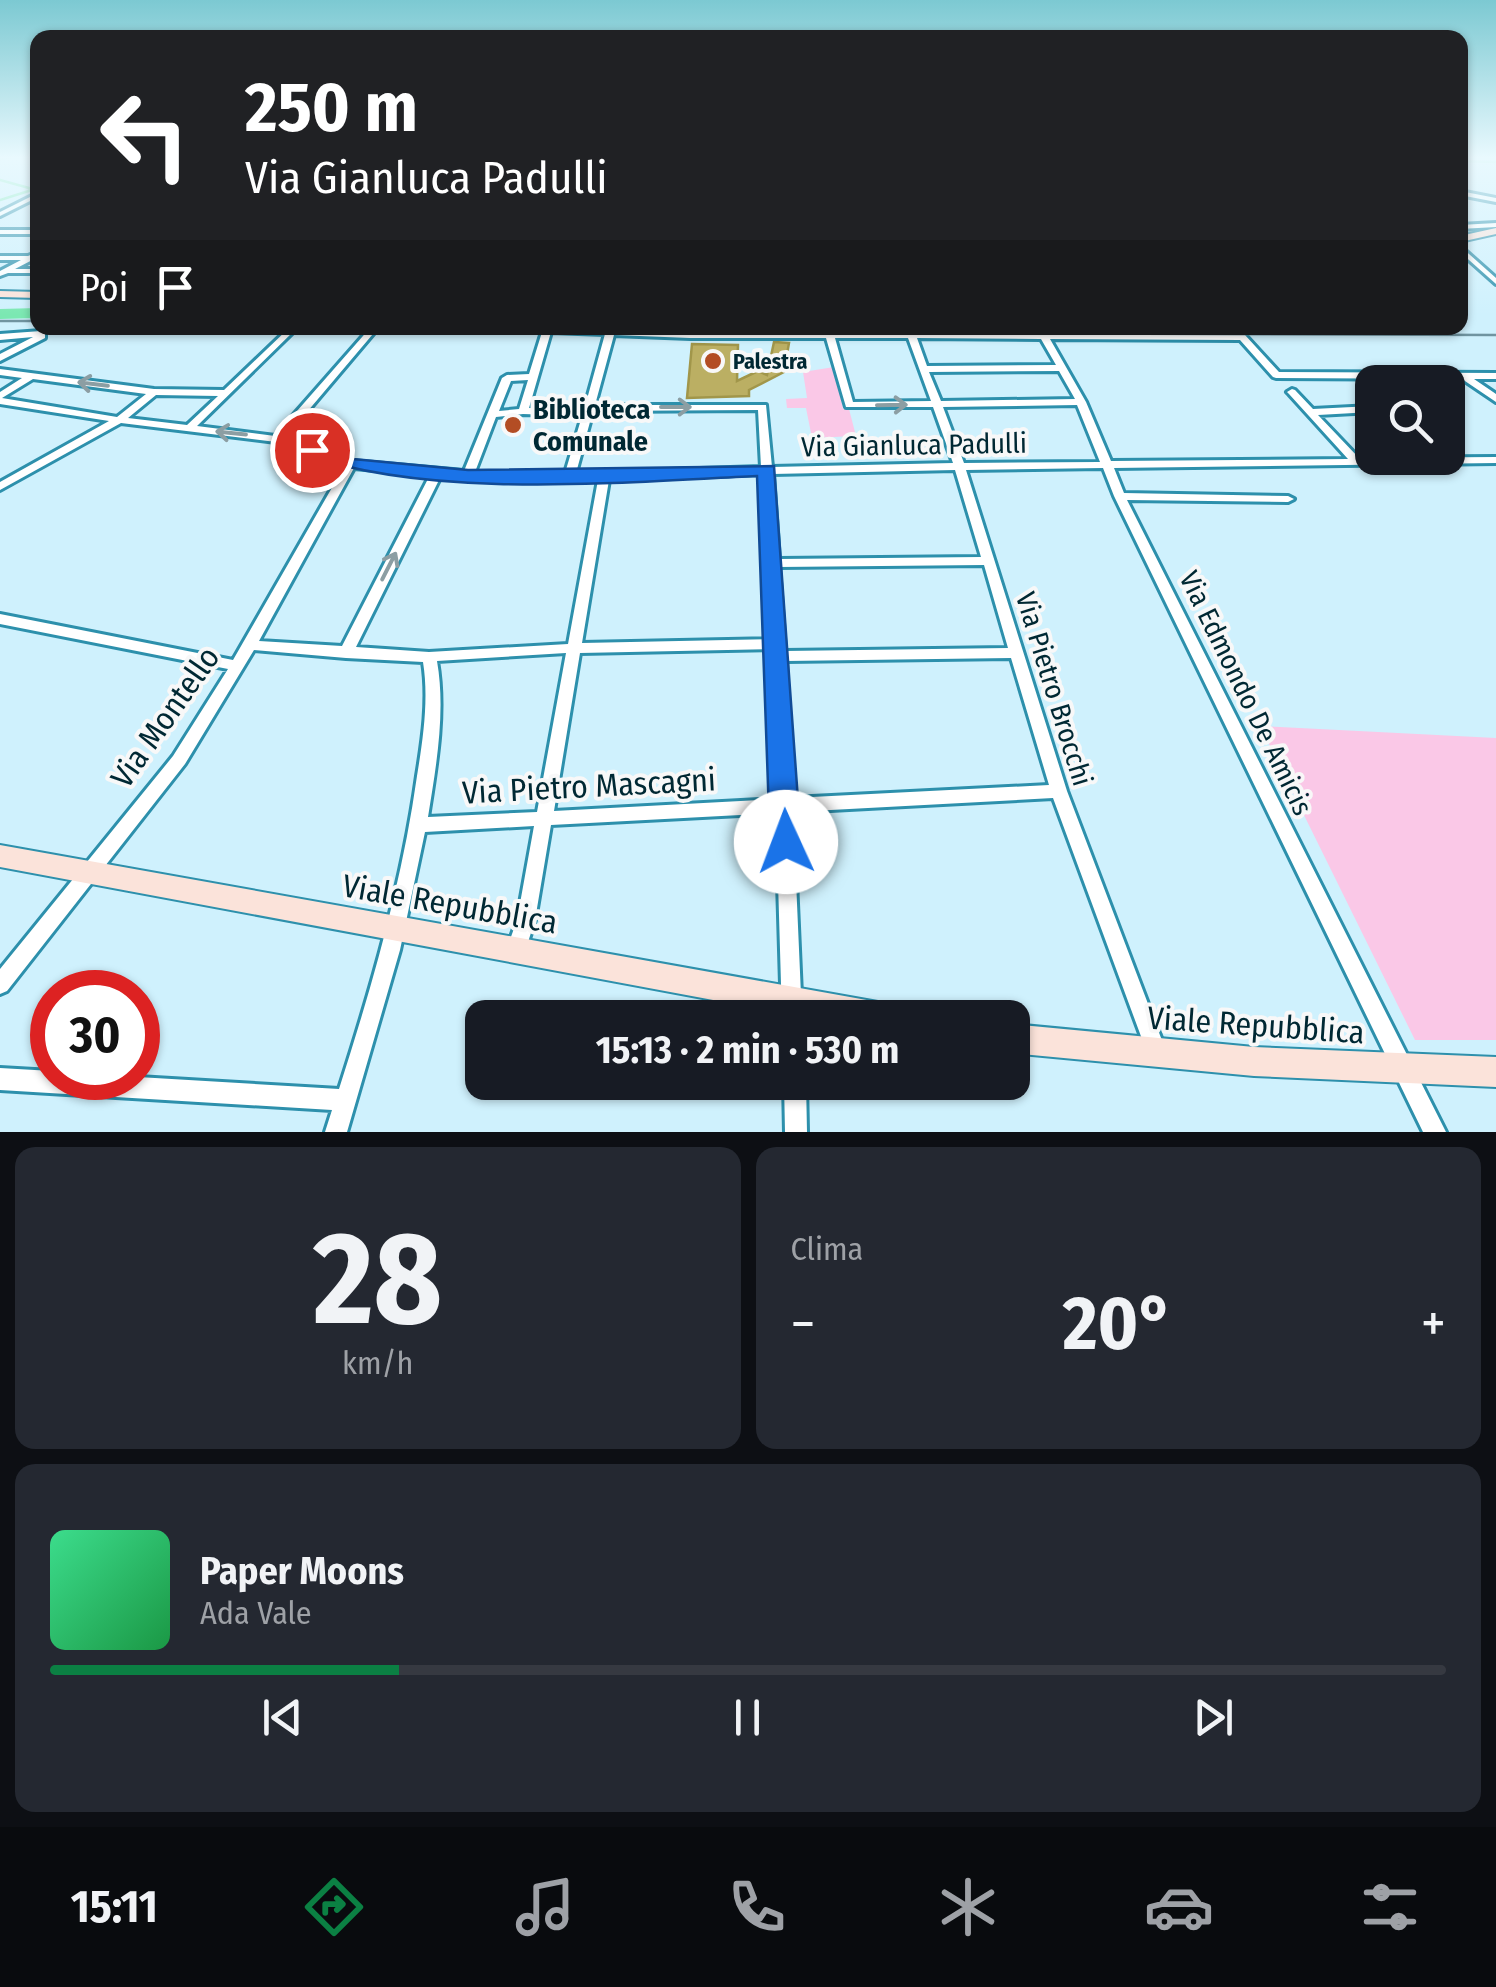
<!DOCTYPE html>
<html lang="it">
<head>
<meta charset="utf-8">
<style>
	:root { --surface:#171b24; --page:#242831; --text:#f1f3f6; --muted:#9ea1a6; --line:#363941; --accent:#0b8043 }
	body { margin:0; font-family:"Fira Sans Condensed",sans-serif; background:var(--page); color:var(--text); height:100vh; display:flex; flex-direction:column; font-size:38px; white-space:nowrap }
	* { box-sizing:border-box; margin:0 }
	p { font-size:32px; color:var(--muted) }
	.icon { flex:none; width:55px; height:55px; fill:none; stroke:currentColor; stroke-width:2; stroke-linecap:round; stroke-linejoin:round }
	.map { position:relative; height:1132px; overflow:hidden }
	.details { display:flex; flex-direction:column; gap:15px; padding:15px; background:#0d0f14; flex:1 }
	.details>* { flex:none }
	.banner { position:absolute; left:30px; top:30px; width:1438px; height:305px; border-radius:20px; box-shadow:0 2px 8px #0004; background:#202124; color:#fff; overflow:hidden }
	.fabs { position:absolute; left:1355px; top:365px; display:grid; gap:20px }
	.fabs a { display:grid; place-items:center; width:110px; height:110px; border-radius:20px; background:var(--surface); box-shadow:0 2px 8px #0004; font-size:50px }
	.speed { position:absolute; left:30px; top:970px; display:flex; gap:20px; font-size:50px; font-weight:700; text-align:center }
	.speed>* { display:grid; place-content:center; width:130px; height:130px; border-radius:50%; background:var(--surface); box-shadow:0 2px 8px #0004; line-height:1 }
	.speed .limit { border:15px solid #d22; background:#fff; color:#111 }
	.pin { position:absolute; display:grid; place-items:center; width:85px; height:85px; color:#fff; margin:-42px; border:5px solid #fff; border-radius:50%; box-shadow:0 2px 10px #0007 }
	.me { position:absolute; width:110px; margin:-55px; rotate:358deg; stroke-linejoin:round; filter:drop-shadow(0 0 8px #0008) }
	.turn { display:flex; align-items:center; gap:35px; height:210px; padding:0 50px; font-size:45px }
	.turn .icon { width:130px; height:130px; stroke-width:2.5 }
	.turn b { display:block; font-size:70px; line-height:85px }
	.then { display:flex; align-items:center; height:95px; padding:0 50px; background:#0003; gap:20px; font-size:38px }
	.big { font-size:75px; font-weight:700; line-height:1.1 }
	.details .tile { flex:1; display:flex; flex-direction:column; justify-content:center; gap:15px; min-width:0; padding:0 35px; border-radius:20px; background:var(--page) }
	.details .dial { align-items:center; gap:0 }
	.dial b { font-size:130px; line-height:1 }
	.song { display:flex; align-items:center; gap:30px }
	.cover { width:120px; height:120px; border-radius:15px; background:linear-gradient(135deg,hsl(150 70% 55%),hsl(140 70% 35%)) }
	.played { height:10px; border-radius:5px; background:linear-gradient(90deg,var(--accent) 25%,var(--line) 25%) }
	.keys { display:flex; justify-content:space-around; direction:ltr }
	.heat { display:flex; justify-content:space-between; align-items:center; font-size:55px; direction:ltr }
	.details .tiles { flex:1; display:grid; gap:15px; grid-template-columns:1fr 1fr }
	.tile:last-child { grid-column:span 2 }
	.trip { position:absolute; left:465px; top:1000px; width:565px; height:100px; border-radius:20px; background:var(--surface); box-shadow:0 2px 8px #0004; font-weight:700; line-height:100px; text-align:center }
	.menu { display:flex; height:160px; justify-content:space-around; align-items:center; background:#090b0e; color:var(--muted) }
	.menu .icon { width:70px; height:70px }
	.menu .on { color:var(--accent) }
	.menu b { font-size:45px; color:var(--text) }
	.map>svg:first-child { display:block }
	.green { fill:#fac8e7 }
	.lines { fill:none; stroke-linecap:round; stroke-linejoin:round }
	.stream { stroke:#7be8b2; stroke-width:2.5 }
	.river { fill:#7be8b2; fill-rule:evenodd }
	.building { fill:#bbaf63; stroke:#a1964a; stroke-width:2.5 }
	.street-casing { stroke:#2d90ac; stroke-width:6 }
	.secondary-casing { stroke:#2d90ac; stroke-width:4 }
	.street { fill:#fff; fill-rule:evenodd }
	.secondary { fill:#fbe3da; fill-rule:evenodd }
	.rail { stroke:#7094a0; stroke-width:2.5 }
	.oneway { stroke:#8c9ea3 }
	.route { fill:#1a73e8; stroke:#114b97; stroke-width:2.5 }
	.poi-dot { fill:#b34d24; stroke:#f8f8f8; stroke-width:4 }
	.labels { text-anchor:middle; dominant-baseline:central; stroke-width:8; stroke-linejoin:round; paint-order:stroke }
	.far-poi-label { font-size:22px; font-weight:bold; fill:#002833; stroke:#f8f8f8; text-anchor:start }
	.poi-label { font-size:28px; font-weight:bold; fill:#002833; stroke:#f8f8f8; text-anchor:start }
	.street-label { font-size:28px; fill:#002833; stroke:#f8f8f8 }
	.near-street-label { font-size:32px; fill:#002833; stroke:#f8f8f8 }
</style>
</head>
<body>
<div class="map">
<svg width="1496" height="1132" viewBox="0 0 1496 1132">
	<rect width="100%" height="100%" fill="#cff1fd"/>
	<path class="green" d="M834,367L843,409H849L856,436L812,438L806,408H787L786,399L807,398L803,372Z
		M1260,726L1496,738V1040H1415Z"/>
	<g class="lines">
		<path class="stream" d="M0,159L16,156
			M1460,161L1496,162
			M0,180L29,188
			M0,200L38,188"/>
		<path class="river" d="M38,308V318L0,319V309Z"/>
	</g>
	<path class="building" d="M774,342L789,343L784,372L749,390V396L687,398L692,344L738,345L737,381L758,371L767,375Z"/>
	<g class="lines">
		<defs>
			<path id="street" d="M1460,191L1496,198V202L1460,195Z
				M32,196L34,199L0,216V212Z
				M1496,223V227L1460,229V225Z
				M0,230H38V234H0Z
				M1460,246L1496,278V284L1460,252Z
				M38,252V257L15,269H38V273H8L0,276V271L21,260H0V256H28Z
				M289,328H297L197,426L275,436L370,328H378L285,438L352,461L464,471L502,378L507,375L529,374L542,332L508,331L504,328L690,332L1242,334L1245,335L1279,372L1496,373V379H1474L1496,394V402L1462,379L1276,378L1273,377L1240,340L1050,339L1086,402L1111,461L1348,459L1289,394L1287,392L1292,389L1295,390L1313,409L1372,406V412L1318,415L1359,458L1496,457V463L1114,468L1124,493L1288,496L1294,499L1288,502L1127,500L1446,1132H1423L1114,496L1103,468L966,470L1067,791L1166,1051L1163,1058L1156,1061L1149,1058L1053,798L793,812L802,1018H782L776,813L551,825L535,920L523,958L516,960L509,958L506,951L517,920L534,826L425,832L400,950L347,1132H325L332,1110L0,1090V1068L52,1071V1078L138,1077L339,1089C372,986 402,883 417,776C423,739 429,699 423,662L346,658L254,650L185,764L7,991L0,994V969L173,756L228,669L0,624V614L233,660L345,465L276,442L121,423L0,490V482L109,421L0,404V392L22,378L0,375V369L154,389L224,390ZM551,332L605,334L584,410L529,408ZM614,335L690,338H826L846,407H933L953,463L772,467L766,405H595ZM835,338H908L931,401L853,402ZM917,338L1041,339L1056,365L927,366ZM1059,371L1075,399L941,401L929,372ZM33,379L146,394L117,417L2,398ZM528,380L519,409L499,411L511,381ZM156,395L218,396L187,425L128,418ZM1077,405L1100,462L964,463L943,407ZM758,410L761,467L576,473L593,411ZM523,414L582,416L565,473L475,472L496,417ZM354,468L430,475L342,646L259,641ZM955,470L981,557L779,559L773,474ZM762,474L771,639L582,643L609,480ZM441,476L468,478L598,480L568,644L429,652L356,647ZM984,565L1008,648L785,651L779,567ZM771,649L776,799L554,811L580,653ZM566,653L537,812L428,817C436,767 446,712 437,661ZM1011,658L1049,785L792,798L786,661Z
				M41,331L45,334V338L0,361V354L33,337L0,340V334Z
				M784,1082H806L807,1132H785Z"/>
			<path id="secondary" d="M1496,228V234L1460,242V236Z
				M0,291L38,292V298L0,297Z
				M709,328H881L875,332H715Z
				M0,845L889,1004L899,1008L903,1018H810L0,867Z
				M1012,1024L1254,1047L1496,1057V1087L1254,1076L1012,1053Z"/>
		</defs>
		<use href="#street" class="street-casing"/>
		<use href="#secondary" class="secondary-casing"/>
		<use href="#street" class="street"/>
		<use href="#secondary" class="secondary"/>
		<path class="rail" d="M0,321H38
			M557,328L656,332L1496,335"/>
	</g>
	<defs><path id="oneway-shaft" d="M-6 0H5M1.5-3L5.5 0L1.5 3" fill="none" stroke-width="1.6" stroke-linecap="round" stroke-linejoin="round" transform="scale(2.5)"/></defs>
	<g class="oneway">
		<use href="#oneway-shaft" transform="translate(93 384) rotate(-173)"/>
		<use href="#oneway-shaft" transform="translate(892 405) rotate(-1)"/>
		<use href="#oneway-shaft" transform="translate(676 407)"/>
		<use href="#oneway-shaft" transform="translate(231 433) rotate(-174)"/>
		<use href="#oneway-shaft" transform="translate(389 566) rotate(-63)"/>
	</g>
	<linearGradient id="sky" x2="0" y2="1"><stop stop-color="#7cc9d2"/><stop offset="0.5" stop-color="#e9f9fe"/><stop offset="1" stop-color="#e9f9fe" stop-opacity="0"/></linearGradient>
	<rect width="1496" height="315" fill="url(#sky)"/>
	<path class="route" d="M312,444L353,459L468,470L774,466L801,842L797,851L786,855L774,851L770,842L757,476C624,482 430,500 305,454L302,450Z"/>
	<g class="poi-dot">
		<circle cx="713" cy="361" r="10"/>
		<circle cx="513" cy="425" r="10"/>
	</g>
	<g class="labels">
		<g class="far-poi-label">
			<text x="733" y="361">Palestra</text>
		</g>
		<g class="poi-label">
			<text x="533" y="409">Biblioteca<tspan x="533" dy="32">Comunale</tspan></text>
		</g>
		<g class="street-label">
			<text transform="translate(914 445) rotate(-1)">Via Gianluca Padulli</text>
			<text transform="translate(1054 689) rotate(73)">Via Pietro Brocchi</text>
			<text transform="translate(1246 693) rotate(64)">Via Edmondo De Amicis</text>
		</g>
		<g class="near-street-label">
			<text transform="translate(165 717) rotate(-55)">Via Montello</text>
			<text transform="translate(589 786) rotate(-3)">Via Pietro Mascagni</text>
			<text transform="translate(450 904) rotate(10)">Viale Repubblica</text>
			<text transform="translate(1256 1025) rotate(4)">Viale Repubblica</text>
		</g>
	</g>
</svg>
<div class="fabs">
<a><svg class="icon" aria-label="search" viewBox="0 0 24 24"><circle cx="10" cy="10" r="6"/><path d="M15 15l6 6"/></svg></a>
</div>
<div class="speed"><div class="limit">30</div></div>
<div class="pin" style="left:312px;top:450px;background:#d93025"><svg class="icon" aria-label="arrive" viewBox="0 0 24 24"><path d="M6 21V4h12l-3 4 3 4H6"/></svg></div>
<svg class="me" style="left:786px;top:842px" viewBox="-20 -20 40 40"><circle r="19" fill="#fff"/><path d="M0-13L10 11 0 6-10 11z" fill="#1a73e8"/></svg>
<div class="trip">15:13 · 2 min · 530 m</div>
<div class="banner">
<div class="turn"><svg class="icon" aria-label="left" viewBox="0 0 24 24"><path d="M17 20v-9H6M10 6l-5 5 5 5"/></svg><div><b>250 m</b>Via Gianluca Padulli</div></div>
<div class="then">Poi<svg class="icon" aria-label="arrive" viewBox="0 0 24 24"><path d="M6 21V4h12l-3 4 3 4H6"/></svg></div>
</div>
</div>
<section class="details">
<div class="tiles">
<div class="tile dial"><b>28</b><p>km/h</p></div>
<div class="tile"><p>Clima</p>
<div class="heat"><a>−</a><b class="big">20°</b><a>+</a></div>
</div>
<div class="tile">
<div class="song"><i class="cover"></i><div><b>Paper Moons</b><p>Ada Vale</p></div></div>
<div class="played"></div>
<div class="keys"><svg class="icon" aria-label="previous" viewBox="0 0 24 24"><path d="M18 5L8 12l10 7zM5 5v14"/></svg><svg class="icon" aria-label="pause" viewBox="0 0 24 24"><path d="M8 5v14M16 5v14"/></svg><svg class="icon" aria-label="next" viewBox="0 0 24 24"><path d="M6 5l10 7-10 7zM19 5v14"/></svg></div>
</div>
</div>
</section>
<nav class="menu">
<b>15:11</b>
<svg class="icon on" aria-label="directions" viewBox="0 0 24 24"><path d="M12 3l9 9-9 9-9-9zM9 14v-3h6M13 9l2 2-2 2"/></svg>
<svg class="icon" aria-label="music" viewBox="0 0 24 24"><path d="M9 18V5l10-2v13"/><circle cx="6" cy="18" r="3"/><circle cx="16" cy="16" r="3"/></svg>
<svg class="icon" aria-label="phone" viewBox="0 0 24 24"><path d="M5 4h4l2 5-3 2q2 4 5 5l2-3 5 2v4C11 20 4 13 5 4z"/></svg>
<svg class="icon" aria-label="climate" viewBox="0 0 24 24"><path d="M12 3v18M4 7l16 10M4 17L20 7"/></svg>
<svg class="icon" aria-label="car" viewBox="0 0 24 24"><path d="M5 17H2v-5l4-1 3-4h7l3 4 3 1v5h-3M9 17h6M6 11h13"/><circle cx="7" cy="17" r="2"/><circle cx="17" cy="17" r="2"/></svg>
<svg class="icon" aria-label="filters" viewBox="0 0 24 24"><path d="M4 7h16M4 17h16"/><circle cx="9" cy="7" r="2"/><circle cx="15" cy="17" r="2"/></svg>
</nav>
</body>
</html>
